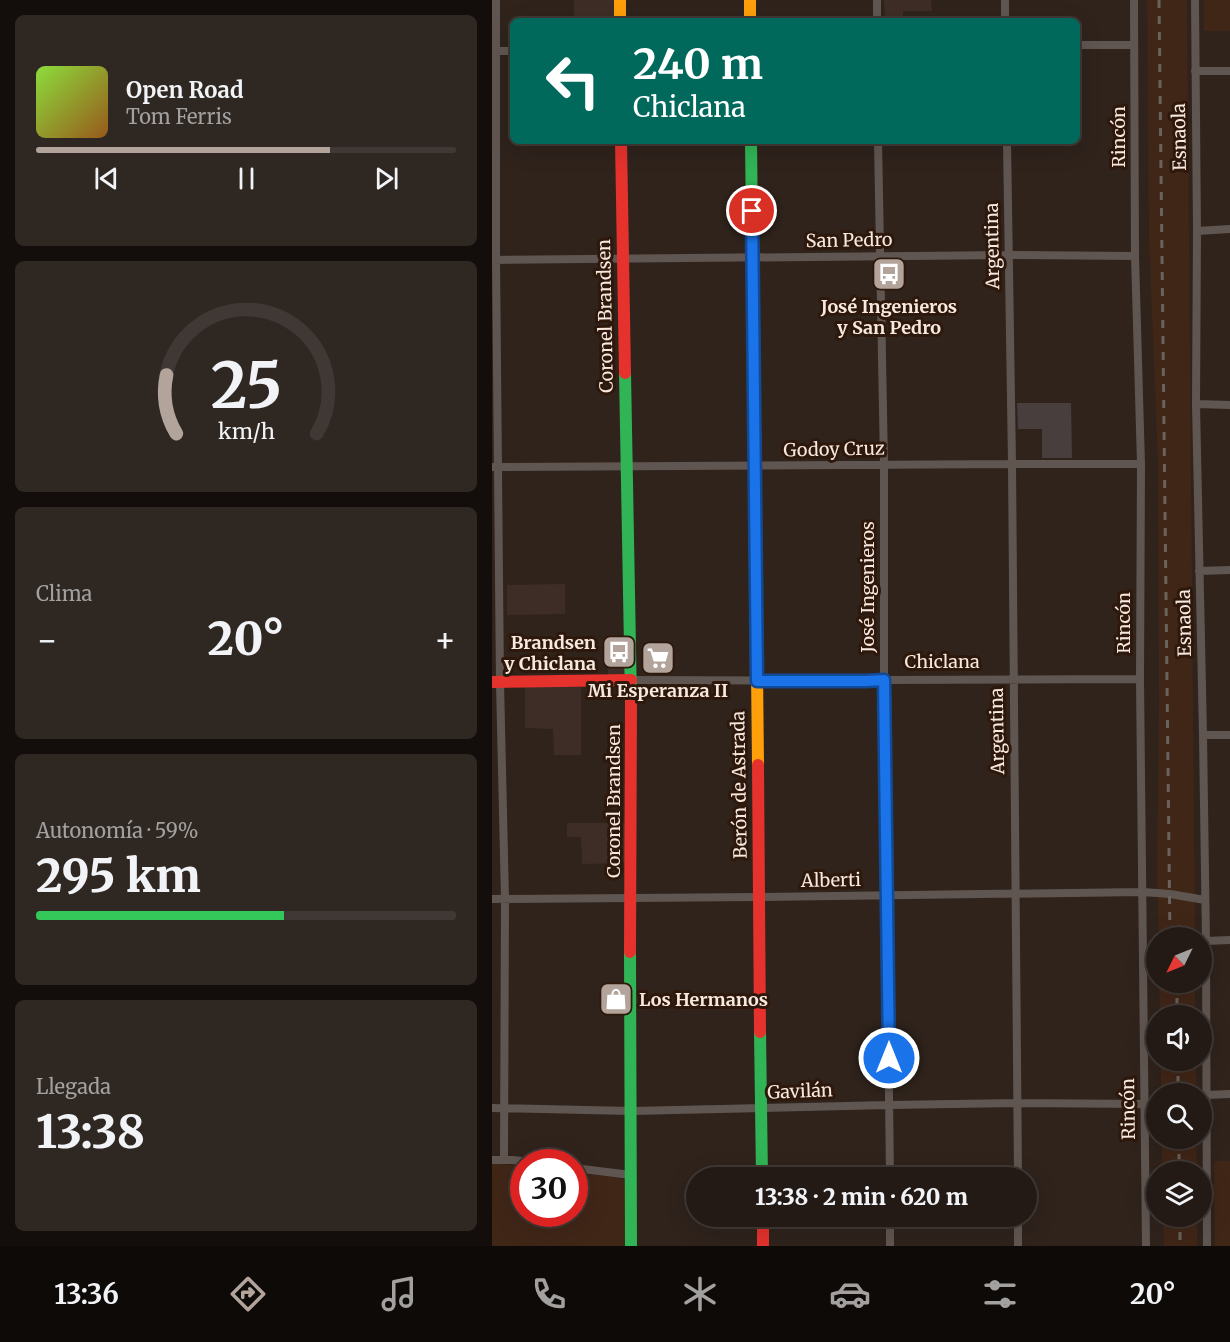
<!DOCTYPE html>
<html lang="es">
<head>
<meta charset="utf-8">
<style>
	:root { --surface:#231a15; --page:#2f2722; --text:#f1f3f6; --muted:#a3a1a0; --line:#403834; --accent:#b2a49b }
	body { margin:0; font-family:Merriweather,serif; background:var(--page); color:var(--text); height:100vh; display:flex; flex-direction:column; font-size:22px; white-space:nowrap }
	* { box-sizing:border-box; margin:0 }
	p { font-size:20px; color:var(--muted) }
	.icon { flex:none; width:33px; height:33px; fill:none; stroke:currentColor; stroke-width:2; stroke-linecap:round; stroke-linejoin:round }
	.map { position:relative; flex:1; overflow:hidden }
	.drawer { display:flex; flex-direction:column; gap:15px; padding:15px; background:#130e0c; width:492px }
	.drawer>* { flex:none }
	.banner { position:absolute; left:18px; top:18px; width:570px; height:126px; border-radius:9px; box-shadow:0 6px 24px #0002,0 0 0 2px var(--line); background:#00695c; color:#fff; overflow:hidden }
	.needle { width:39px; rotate:227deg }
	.buttons { position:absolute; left:654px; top:927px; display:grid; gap:12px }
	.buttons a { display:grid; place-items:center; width:66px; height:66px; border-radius:50%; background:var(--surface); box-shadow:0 6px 24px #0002,0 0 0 2px var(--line); font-size:30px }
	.speed { position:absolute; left:18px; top:1149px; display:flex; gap:12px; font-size:30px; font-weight:700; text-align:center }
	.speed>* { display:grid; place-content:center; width:78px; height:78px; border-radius:50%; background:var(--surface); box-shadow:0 6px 24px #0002,0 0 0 2px var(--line); line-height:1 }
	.speed .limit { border:9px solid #d22; background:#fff; color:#111 }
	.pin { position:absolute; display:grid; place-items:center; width:51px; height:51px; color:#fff; margin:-26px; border:3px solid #fff; border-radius:50%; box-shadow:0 2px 6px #0007 }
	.me { position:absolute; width:66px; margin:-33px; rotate:0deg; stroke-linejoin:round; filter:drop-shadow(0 0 4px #0008) }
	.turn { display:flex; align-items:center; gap:21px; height:126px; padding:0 24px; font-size:27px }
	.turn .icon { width:78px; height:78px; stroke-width:2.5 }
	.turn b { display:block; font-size:42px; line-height:51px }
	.big { font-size:45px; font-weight:800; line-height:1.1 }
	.drawer .widget { flex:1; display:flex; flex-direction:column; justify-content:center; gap:9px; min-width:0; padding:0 21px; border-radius:9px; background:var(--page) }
	.drawer .dial { align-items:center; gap:0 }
	.dial svg { height:156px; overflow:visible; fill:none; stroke:var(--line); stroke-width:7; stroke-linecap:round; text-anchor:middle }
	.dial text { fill:var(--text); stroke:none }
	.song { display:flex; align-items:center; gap:18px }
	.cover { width:72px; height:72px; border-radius:9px; background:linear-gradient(135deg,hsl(90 70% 55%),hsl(30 70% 35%)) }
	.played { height:6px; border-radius:3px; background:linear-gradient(90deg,var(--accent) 70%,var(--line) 70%) }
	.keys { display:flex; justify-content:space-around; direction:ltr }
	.heat { display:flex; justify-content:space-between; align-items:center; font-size:33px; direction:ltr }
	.charge { height:9px; border-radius:4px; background:linear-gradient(90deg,#34c759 59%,var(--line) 0) }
	.trip { position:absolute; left:194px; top:1167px; width:351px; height:60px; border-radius:30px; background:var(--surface); box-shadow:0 6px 24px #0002,0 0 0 2px var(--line); font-weight:800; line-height:60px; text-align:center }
	.tab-bar { display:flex; height:96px; justify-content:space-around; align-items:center; background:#0e0a08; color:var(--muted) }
	.tab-bar .icon { width:42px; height:42px }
	.tab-bar .current { color:var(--accent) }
	.tab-bar b { font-size:27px; color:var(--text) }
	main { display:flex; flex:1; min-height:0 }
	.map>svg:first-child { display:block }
	.commercial { fill:#3e2d26 }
	.built { fill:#402617 }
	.building { fill:#493e3e }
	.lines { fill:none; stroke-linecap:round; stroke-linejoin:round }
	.street { stroke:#605651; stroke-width:8 }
	.fast { stroke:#30b455; stroke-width:12 }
	.slow { stroke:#ff9f0a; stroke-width:12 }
	.jam { stroke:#e5322d; stroke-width:12 }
	.rail { stroke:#6a625c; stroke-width:3; stroke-dasharray:8 8; stroke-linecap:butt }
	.route-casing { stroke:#114b97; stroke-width:15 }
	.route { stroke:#1a73e8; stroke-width:10 }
	.labels { text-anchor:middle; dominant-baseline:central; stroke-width:6; stroke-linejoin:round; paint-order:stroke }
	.street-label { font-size:18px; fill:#f8e9e0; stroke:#2d180b }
	.poi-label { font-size:18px; font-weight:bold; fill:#f8e9e0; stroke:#2d180b }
</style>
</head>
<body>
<main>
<section class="drawer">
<div class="widget">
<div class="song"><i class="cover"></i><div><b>Open Road</b><p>Tom Ferris</p></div></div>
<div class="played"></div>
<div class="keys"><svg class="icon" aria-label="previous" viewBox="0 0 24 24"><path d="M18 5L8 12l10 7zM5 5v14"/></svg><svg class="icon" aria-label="pause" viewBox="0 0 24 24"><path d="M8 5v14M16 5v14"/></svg><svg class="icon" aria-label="next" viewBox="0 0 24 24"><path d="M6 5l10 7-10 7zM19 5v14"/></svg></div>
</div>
<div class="widget dial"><svg viewBox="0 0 100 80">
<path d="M14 69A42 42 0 1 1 86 69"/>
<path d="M14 69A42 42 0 0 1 9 39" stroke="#b2a49b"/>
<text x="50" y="56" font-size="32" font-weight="700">25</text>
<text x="50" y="72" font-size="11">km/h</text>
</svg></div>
<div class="widget"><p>Clima</p>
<div class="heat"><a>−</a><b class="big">20°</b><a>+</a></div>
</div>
<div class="widget"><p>Autonomía · 59%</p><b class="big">295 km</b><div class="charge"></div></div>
<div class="widget"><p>Llegada</p><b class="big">13:38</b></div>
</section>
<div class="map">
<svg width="738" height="1246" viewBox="0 0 738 1246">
	<rect width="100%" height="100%" fill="#2f231c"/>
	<path class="commercial" d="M82,0H127V16H82Z
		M392,0H439L440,11H411V21H393Z
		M73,584V614L15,615V585Z
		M115,640L133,641L134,671L130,675L116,677Z
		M33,687H89V755H62L61,729L33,728Z
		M75,823H136V863L90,864L89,837H75Z"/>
	<path class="built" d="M655,0H695L703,937H667L665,877L667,705L666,464L657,238Z
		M712,0H738V31H712Z
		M667,983H703V1015H668Z
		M669,1061H704V1093H669Z
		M670,1139H704L705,1171H670Z
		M722,1161H738V1246H723Z
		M0,1163L31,1167L32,1214H82L83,1173L129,1178L133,1181L135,1246H0Z
		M671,1217H705V1246H672Z"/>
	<path class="building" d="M525,403H579L580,458H550V429H526Z
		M159,648H172L173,668H159Z"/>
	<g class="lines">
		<path class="street" d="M4,0V260L8,682L13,899L12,1160
			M513,0V21
			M642,0L643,256L649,464L648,679L654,1246
			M703,0L705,231L704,404L711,735L714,941L715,1246
			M385,21V0
			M585,45H642
			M0,51H21
			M703,71H738
			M386,141L392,464V680L398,1178
			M515,141L520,464L526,1178
			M705,231L738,229
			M0,260L517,255L643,256
			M704,404L738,405
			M0,467L520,464H649
			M707,571L738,570
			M139,680L373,681L392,680L648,679
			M711,735H738
			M0,899L266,897L651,892L678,894L713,900
			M714,941L738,940
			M714,1095L738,1094
			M0,1108L139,1111L397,1105L525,1103L653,1104
			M0,1160H20L40,1162
			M82,1168L139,1175
			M398,1216V1246
			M526,1216V1246"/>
		<path class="fast" d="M259,141L263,481
			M133,373L139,702
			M138,952L139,1246
			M268,1032L270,1178"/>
		<path class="slow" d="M128,0V21
			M258,0V21
			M263,481L266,765"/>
		<path class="jam" d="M129,141L133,373
			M0,682L139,680
			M266,765L268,1032
			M138,952L139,702
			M271,1216V1246"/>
		<path class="rail" d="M667,0L678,938
			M685,982V1016
			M686,1060V1094
			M687,1138V1172
			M688,1216V1246"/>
	</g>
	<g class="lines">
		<defs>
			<path id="route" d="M260,211L265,681H374L392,680L397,1058"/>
		</defs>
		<use href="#route" class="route-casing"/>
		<use href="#route" class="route"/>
	</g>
	<defs>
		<symbol id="bus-square" viewBox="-11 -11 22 22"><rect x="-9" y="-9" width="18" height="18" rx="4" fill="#b2a49b" stroke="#2d180b"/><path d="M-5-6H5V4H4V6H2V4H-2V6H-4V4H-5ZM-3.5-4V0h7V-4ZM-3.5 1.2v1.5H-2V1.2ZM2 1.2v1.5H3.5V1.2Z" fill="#fff"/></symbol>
		<symbol id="supermarket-square" viewBox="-11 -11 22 22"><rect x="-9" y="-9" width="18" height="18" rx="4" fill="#b2a49b" stroke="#2d180b"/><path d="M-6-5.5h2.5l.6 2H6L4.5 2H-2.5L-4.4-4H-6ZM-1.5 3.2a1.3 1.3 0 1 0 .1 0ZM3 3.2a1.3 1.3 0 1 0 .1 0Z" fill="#fff"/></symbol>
		<symbol id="shop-square" viewBox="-11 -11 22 22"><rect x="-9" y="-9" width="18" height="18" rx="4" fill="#b2a49b" stroke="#2d180b"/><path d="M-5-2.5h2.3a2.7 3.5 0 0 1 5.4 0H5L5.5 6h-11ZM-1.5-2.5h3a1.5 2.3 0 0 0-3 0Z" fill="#fff"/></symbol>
	</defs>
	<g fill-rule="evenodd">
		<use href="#bus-square" x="378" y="255" width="38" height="38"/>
		<use href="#bus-square" x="108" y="633" width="38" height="38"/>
		<use href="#supermarket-square" x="147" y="639" width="38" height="38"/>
		<use href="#shop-square" x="105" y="980" width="38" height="38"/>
	</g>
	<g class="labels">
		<g class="street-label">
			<text transform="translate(626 137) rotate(-90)">Rincón</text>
			<text transform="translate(687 137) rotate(-91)">Esnaola</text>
			<text transform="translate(357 240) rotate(-1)">San Pedro</text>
			<text transform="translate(500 246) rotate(-91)">Argentina</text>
			<text transform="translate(113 316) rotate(-91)">Coronel Brandsen</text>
			<text transform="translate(342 449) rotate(-1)">Godoy Cruz</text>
			<text transform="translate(375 587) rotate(-90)">José Ingenieros</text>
			<text transform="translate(631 623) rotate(-90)">Rincón</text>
			<text transform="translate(692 623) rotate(-91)">Esnaola</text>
			<text x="450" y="661">Chiclana</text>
			<text transform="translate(505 731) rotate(-91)">Argentina</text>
			<text transform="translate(247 785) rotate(-91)">Berón de Astrada</text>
			<text transform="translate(121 801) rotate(-90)">Coronel Brandsen</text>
			<text transform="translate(339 880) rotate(-1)">Alberti</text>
			<text transform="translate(308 1091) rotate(-2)">Gavilán</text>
			<text transform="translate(636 1109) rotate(-91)">Rincón</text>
		</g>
		<g class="poi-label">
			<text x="397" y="306">José Ingenieros<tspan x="397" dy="21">y San Pedro</tspan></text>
			<text x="104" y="642" text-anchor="end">Brandsen<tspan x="104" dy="21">y Chiclana</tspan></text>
			<text x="166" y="690">Mi Esperanza II</text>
			<text x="147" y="999" text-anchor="start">Los Hermanos</text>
		</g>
	</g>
</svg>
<div class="buttons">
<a><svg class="needle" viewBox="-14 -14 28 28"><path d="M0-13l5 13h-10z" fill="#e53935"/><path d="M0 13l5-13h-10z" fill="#a3a1a0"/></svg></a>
<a><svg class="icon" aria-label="sound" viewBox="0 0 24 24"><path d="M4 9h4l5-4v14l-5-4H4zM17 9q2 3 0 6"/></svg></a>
<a><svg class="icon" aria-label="search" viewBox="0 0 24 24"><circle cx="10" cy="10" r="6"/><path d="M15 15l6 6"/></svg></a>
<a><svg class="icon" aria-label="layers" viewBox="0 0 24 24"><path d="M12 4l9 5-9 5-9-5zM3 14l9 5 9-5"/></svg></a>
</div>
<div class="speed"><div class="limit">30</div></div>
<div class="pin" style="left:260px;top:211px;background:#d93025"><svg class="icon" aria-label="arrive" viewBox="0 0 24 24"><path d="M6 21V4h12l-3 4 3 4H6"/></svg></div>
<svg class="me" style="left:397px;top:1058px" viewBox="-20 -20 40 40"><circle r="17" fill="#1a73e8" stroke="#fff" stroke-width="3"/><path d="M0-11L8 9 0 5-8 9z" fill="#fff"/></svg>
<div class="trip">13:38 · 2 min · 620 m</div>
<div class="banner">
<div class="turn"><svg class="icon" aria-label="left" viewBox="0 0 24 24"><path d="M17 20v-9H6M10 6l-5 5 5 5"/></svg><div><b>240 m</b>Chiclana</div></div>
</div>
</div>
</main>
<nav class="tab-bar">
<b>13:36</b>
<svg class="icon current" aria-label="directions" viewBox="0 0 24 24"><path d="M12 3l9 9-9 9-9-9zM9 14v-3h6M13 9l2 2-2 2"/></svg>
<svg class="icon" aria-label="music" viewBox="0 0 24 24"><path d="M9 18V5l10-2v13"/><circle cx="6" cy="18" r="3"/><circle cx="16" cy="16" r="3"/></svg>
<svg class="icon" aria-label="phone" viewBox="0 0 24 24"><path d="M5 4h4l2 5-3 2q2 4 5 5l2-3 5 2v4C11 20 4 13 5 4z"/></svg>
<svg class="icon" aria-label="climate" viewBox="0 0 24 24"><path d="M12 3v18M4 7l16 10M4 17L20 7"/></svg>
<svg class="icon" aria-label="car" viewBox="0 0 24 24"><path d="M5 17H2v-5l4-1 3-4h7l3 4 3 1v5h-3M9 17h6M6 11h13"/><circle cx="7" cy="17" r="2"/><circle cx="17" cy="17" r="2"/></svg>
<svg class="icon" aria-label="filters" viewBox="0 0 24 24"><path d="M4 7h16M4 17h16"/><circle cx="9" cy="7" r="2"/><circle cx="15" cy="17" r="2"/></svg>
<b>20°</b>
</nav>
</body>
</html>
